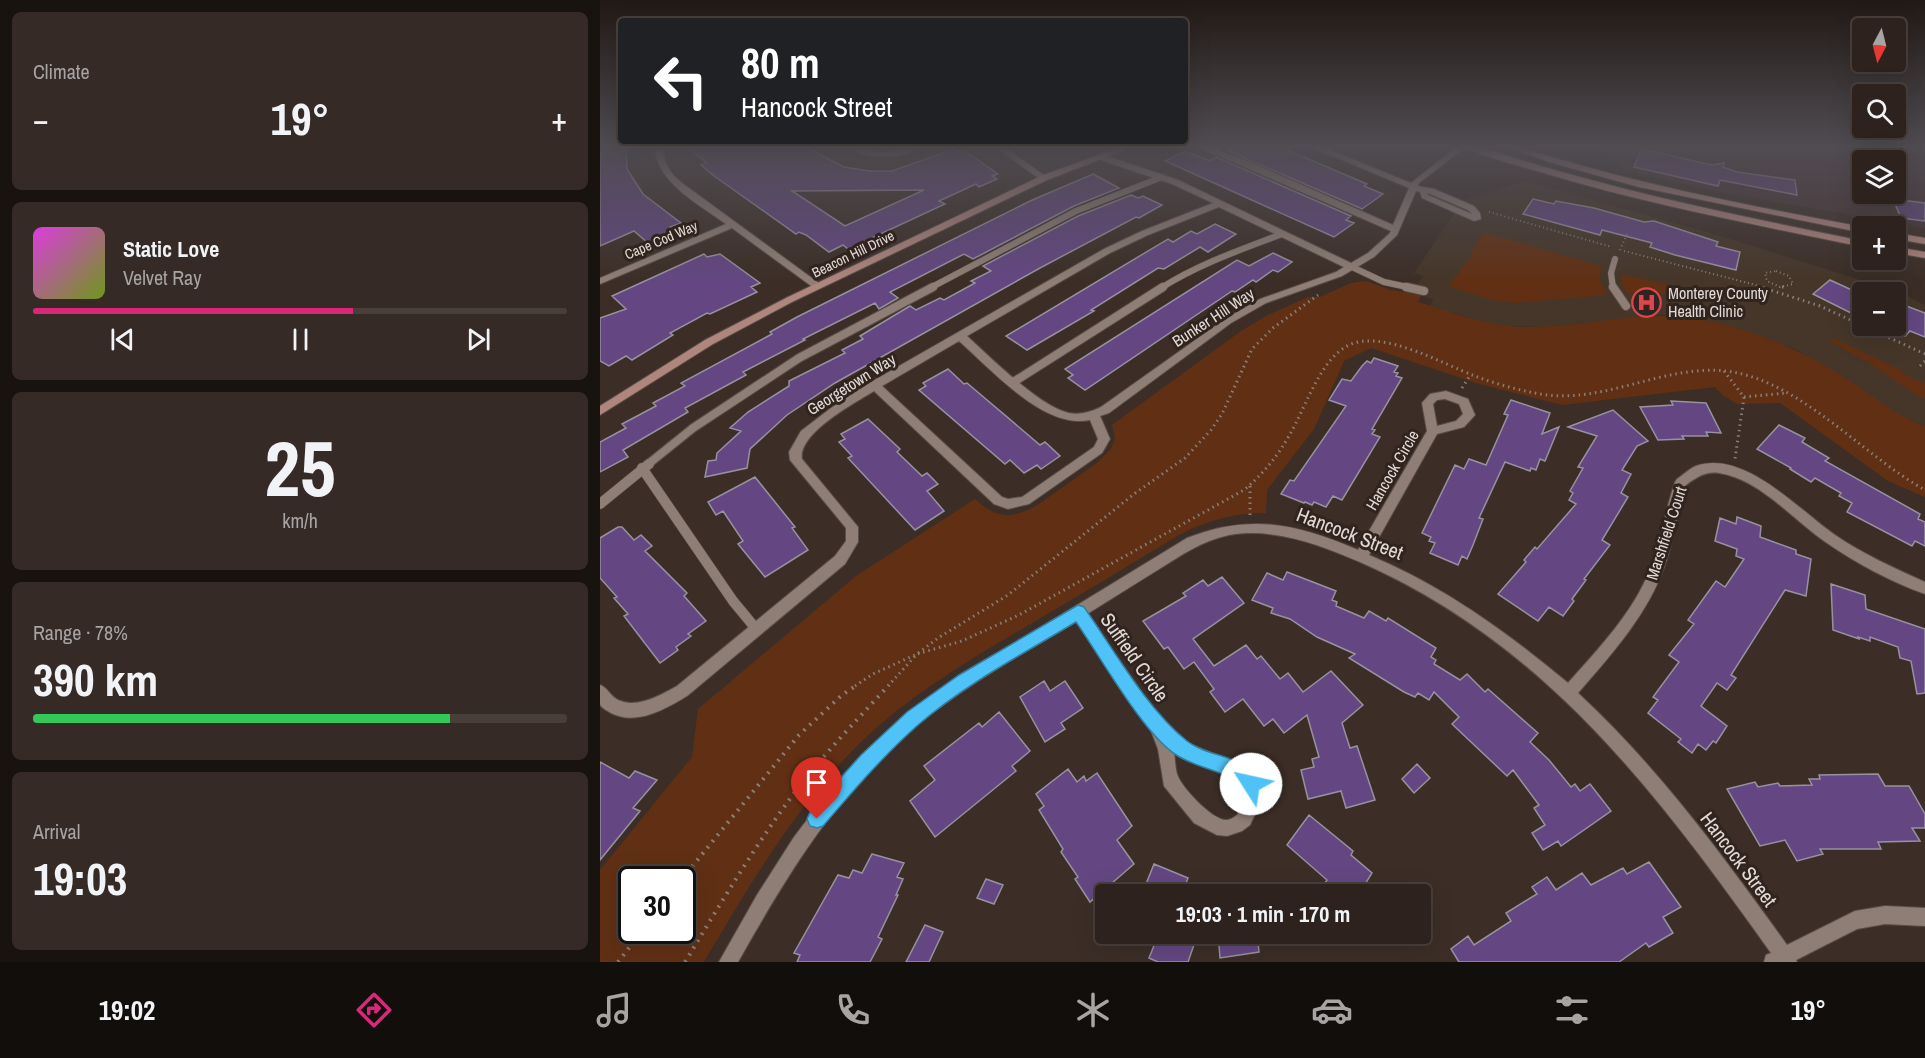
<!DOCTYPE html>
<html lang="en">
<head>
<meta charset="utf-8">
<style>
	:root { --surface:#2d221d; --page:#352a26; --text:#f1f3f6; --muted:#a7a4a4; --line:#483f3b; --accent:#db2777 }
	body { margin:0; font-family:"Archivo Narrow",sans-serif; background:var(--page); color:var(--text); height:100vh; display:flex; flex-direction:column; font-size:22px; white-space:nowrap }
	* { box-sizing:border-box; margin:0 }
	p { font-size:20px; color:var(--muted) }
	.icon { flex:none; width:33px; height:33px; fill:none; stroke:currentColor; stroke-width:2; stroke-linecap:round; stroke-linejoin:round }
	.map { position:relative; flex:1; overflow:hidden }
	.details { display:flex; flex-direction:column; gap:12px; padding:12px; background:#191310; width:600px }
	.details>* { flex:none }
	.guide { position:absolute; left:18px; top:18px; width:570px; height:126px; border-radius:6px; box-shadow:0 6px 24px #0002,0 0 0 2px var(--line); background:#202124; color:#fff; overflow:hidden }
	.needle { width:39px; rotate:187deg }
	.tools { position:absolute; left:1252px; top:18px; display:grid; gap:12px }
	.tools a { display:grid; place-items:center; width:54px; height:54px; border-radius:6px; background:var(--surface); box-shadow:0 6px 24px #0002,0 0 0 2px var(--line); font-size:30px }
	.speed { position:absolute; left:18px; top:866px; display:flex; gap:12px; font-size:30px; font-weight:700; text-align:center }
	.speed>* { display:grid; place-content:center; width:78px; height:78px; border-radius:50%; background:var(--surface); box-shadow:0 6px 24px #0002,0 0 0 2px var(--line); line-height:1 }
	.speed .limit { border:3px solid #111; border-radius:9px; background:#fff; color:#111 }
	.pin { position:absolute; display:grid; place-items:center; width:51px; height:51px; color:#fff; margin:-62px -26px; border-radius:50% 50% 50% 0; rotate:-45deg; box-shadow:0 0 6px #0007 }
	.pin .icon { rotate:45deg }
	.me { position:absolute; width:66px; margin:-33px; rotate:305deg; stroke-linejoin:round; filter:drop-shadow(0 0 4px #0008) }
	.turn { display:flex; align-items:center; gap:21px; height:126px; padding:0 24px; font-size:27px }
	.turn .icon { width:78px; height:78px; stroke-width:2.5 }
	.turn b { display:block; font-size:42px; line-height:51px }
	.big { font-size:45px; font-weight:700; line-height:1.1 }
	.details .widget { flex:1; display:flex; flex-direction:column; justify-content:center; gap:9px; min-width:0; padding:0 21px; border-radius:9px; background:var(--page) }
	.details .dial { align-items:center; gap:0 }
	.dial b { font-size:78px; line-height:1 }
	.song { display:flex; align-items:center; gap:18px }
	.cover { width:72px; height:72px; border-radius:9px; background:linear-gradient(135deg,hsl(300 70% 55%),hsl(80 70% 35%)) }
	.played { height:6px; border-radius:3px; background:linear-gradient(90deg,var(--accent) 60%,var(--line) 60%) }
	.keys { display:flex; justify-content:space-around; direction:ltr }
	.heat { display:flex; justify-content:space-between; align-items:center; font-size:33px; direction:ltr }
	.charge { height:9px; border-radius:4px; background:linear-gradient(90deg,#34c759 78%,var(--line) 0) }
	.trip { position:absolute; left:495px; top:884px; width:336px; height:60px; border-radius:6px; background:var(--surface); box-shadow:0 6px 24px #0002,0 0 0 2px var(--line); font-weight:700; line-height:60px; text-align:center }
	.tab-bar { display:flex; height:96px; justify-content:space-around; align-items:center; background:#120e0c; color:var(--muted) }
	.tab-bar .icon { width:42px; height:42px }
	.tab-bar .current { color:var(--accent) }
	.tab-bar b { font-size:27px; color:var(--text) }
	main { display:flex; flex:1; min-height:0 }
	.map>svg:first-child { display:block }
	.commercial { fill:#473335; fill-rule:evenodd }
	.medical { fill:#453629; fill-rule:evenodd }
	.green { fill:#613014; fill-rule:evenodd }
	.building { fill:#644782; stroke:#9791a0; stroke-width:1.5; fill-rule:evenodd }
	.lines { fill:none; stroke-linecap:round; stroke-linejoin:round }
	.lane-far2-casing { stroke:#584d47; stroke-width:7 }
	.lane-far1-casing { stroke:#584d47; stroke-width:10 }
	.lane-casing { stroke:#584d47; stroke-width:11 }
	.street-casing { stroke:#584d47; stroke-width:2 }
	.secondary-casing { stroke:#584d47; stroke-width:2 }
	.path-far2 { stroke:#897e78; stroke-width:2; stroke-dasharray:1 3; stroke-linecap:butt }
	.path-far1 { stroke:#897e78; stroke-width:3; stroke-dasharray:1.5 4; stroke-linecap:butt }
	.path { stroke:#897e78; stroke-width:4; stroke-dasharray:2 6; stroke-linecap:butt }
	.lane-far2 { stroke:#8f7e76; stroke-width:6 }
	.lane-far1 { stroke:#8f7e76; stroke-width:8 }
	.lane { stroke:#8f7e76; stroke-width:10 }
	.street { fill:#8f7e76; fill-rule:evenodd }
	.secondary { fill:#af857e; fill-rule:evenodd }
	.route { fill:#4fc3f7; stroke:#337fa1; stroke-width:1.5 }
	.labels { text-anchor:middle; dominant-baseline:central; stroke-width:6; stroke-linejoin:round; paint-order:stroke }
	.far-street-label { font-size:14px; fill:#e3dad6; stroke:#31241e }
	.poi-label { font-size:16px; fill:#e3dad6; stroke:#31241e; text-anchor:start }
	.street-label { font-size:16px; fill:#e3dad6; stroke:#31241e }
	.near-street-label { font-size:20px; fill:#e3dad6; stroke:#31241e }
</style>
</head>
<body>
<main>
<section class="details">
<div class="widget"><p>Climate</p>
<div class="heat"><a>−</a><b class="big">19°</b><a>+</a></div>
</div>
<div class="widget">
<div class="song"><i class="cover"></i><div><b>Static Love</b><p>Velvet Ray</p></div></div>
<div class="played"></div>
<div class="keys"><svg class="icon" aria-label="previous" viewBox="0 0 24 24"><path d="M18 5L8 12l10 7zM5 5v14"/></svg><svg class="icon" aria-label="pause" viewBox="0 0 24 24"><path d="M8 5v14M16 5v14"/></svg><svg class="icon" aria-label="next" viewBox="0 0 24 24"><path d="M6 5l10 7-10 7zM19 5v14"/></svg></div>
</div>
<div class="widget dial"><b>25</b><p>km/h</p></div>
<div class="widget"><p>Range · 78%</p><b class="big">390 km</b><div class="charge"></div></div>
<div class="widget"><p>Arrival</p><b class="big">19:03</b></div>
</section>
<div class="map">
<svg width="1325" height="962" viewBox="0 0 1325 962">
	<rect width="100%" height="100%" fill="#3c2e27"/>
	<path class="commercial" d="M997,146H1325V228L1109,190L1025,170ZM1263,160H1296V194H1263Z"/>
	<path class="medical" d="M925,181L1124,237L1299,292L1325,305V426L1293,412L1245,378L1195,349L1140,329L1079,315H1060L946,327L905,326L887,323L830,306L833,299L812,293L823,276L814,273L863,200ZM1263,292H1296V326H1263Z"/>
	<path class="green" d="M887,233L1001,266L1000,281L1007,295L914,303L891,300L848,286L872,255L870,253L883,234Z
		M1022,274L1082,288L1083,293H1027L1022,285Z
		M766,281L791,290L821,295L818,302C855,313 890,327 929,327C989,327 1049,307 1110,321C1158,332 1202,350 1244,377C1271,394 1294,415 1325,426V497L1288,481L1180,403L1137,404L1124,396L1115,387L962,405L876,383L771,348L744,361L714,429L667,490L666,513C633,513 608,520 579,535C528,566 478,596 427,626C366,662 306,697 256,747C193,810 149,886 104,962H0V870L92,757L98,709L256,576L375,499C396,519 411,519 436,506L497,463L511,449L515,438L512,425L641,331L666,316L708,297H720L751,283ZM32,879H82V930H32Z
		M1234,338L1295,367L1311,378L1325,383V398L1316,395L1272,365L1231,342Z"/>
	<path class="building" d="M0,146L26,147L27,169L43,194L81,223L70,227L77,233L49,244L34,231L0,246Z
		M85,146H204L244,167L270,171H292L354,149L359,152L363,150L381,162L398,174L392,176L397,179L379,187L376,184L339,201L345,204L248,249L243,245L229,252L206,235L199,232L196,234L114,176L101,165L107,163ZM324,190L245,226L192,191Z
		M637,146H678L767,184L764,186L783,194L762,209L628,151Z
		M1041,149L1112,165L1124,163L1123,167L1137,172L1195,180L1197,195L1120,180L1118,186L1034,167Z
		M585,151L610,161L616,157L751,216L746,220L754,223L734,237L565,161Z
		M493,174L519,188L474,206L373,259L364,254L290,292L298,298L279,309L275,303L203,339L205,340L143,372L146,375L85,408L88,412L23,450L28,457L0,472V442L26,428L22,424L56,406L53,403L85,386L81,383L172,334L170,332L197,317L430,201Z
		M531,195L538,198L543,196L562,205L539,218L536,217L440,268L235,383L187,415L150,449L147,468L105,477L108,461L116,460L117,453L141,431L130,428L148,412L189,386V381L245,353L242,350L263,339L260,336L310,306L316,310L340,298L344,300L375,283L371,281L391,271L383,266L478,216Z
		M933,199L954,204L956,201L994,208L1044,222L1054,221L1109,239L1118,242L1116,246L1140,252L1136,270L1075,255L1050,247L1052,243L1002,230L1000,235L923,214Z
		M1293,199L1325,203V221L1301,218Z
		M615,224L636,234L608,252L600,247L564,269L558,268L491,310L494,311L427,350L406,336L568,239L573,242L591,231L597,234Z
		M673,253L692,262L678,272L673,270L656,282L653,280L635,292L632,291L485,390L468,378L473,375L465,369L637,260L649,266Z
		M104,254L107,257L120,254L160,283L151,287L157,292L110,314L107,313L70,333L73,335L32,360L26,356L9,366L0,361V318L26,309L12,296Z
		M1230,280L1254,291L1263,282V319L1213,294Z
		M1296,302L1325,313V337L1310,331L1305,336L1296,332Z
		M774,358L798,366L794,372L798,373L796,376L802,378L772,429L775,430L772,434L780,437L742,500L733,496L726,507L714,502L712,505L705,502L704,503L681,494L690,480L694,481L746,406L729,400L742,379L751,381L762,366L767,361L771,363Z
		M348,369L364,384L367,383L440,445L445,442L460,456L441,469L437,465L424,473L410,460L405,464L319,390L326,386L323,383Z
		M911,400L950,413L942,434L959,427L945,461L940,459L936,470L931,468L930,471L905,462L879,518L883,519L873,545L867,559L862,556L858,565L830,553L835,543L829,541L831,537L822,533L855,465L864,469L869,459L886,465L908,415L904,414Z
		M1071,401L1106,403L1121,433L1106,432L1108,436H1082L1084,439L1058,440L1040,407L1073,405Z
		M1013,410L1048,441L1037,446L1022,470L1031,474L1021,493L1028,497L1002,540L1010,545L984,579L986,580L972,599L974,601L963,616L949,607L938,621L898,594L926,562L924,560L935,547L937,549L976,504L969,500L973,493L970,491L983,468L978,467L997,436L968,427Z
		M268,419L300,449L297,452L322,476L327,473L338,484L327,491L344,511L315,530L248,458L252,456L239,442L245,439L241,434Z
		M1179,425L1205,438L1202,442L1229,458L1225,461L1320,514L1318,519L1325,522V546L1315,541L1312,546L1247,512L1252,503L1239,496L1241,493L1215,478L1211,482L1190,469L1191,468L1157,449Z
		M155,477L195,527L192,528L208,550L165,577L138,544L143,541L123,511L116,515L108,502Z
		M1137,517L1161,526L1160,537L1196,550V554L1211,559L1206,596L1185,590L1131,675L1136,678L1127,690L1117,683L1101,706L1127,726L1116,743L1113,741L1106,750L1098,744L1092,753L1078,742L1081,739L1048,713L1058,700L1053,697L1079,662L1069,655L1094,624L1088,620L1116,581L1125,587L1144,559L1136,556L1137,549L1115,541L1120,518L1136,524Z
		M18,527H22L34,540L41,535L52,546L45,551L87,593L84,596L106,621L88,634L91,636L76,647L78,650L60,663L24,616L28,614L14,598L17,597L0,578V538Z
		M687,572L736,591L732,600L737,602L736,606L764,618L769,611L786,621L788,618L836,648L831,657L836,660L834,664L860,680L867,674L885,692L888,689L938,733L930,742L949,760L971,787L975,784L980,791L990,784L1011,811L961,846L958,841L943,850L932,833L945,825L934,808L939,805L913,770L907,776L852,724L859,717L834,692L829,700L818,693L815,697L804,692L749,658L755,654L717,637L690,619L671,613L673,608L652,600L667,573L683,580Z
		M622,577L644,603L593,639L614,666L646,645L657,659L661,656L680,679L688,673L703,692L731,671L763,705L742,723L750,748L757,746L775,800L746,808L741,791L708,799L701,770L714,767L712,759L719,757L707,715L684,733L673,719L664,726L643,699L625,712L610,692L614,689L594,662L584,669L568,647L564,649L543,621L586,596L583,593L603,580L608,586Z
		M1231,584L1265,595L1266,609L1325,629V693L1317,694L1311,661L1300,658L1298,647L1270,637V641L1258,637L1259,639L1233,630Z
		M444,681L450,691L465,681L483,708L461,723L465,729L445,742L420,697Z
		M399,712L430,751L412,766L416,771L335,837L310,801L335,780L324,766L379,723L382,727Z
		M0,762L29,778L35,771L57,780L33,808L40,811L0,860Z
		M817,764L830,778L814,793L802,779Z
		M468,769L477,782L484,776L486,781L497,773L532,826L517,840L534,864L490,902L475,879L478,877L461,852L463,849L439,810L444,806L436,794Z
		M1278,774L1285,786H1309L1325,814V828H1312L1320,841L1278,842L1281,849H1220L1223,854L1197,861L1185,840L1160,846L1127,789L1155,782L1158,787L1178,783L1180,786L1212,785L1209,779H1220L1219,775Z
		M709,815L753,851L751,855L772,873L759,894H717L727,880L687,845Z
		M272,854L304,863L297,877L303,879L296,895H298L278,937L282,939L270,962H197L200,955L194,953L238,875L249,878L253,870L262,873Z
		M1049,862L1081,907L1063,917L1073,933L1049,947L1046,943L1019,962H859L851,949L868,936L874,945L911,921L906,913L937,894L932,887L947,877L956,890L982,873L991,885L1023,868L1027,874Z
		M554,864L588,878L582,894H542Z
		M386,879L403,885L394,904L377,898Z
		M325,925L343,932L329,962H306Z
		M559,933H583L596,939L588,962H558L549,958Z
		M618,933H657L659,952L620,958Z"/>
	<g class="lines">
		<defs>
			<path id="lane-far2" d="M752,267L784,282L812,288
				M330,288L476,211L562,177
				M561,288C599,264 640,250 682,234
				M1013,288L1011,273L1015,259"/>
			<path id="lane-far1" d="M806,287L824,291
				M1013,287L1026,306
				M415,381L563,287
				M47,465L93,428L199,358L333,287"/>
			<path id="lane" d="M42,468L133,601L157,630
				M0,504L49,464"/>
			<path id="street" d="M55,146H63C63,163 70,173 82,183L220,284V288H214L132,228L0,284V278L126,224C100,205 55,182 55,146Z
				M246,146C260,146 271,153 285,152C298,151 310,146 324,146C302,159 267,161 246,146Z
				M394,146H403L448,178L441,180Z
				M596,146H607L655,164L793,225L809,188L709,146H720L811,183L858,146H867L819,183L818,186L834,189L874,206L880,213L881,219L874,221L822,198L820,192L816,191L797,235L774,257L742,276L666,303L631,323L509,413L500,416L510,439L502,453L429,504L408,509L394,504L274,391C255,403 198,433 202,459L258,527V542L245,564L87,696C66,709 36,726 11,713C8,711 1,708 0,704C0,699 0,690 0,685C8,688 10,696 18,700C37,709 61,695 77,686L235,556L246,541V528L190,460L189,452L201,431L231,408L271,382L504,249L542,231L613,203L572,184L498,159V155H504L578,180L751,263L768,253L789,234L791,231ZM828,193L868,210L872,214L828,195ZM619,207L744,267L736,272L660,299L625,319L501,407C491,412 480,415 469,413C440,407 390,357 367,336L510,253L548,235ZM359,341C391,369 444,430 490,420L498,439L494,447L422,497L408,499L402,497L282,386Z
				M816,146H824L825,147L821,149Z
				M846,391L868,399L875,415L864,427L837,434L769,555C843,586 907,632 968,683C999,648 1034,612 1051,567C1062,540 1065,510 1075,482L1077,479C1083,475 1089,469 1096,466C1144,449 1200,511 1235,535C1263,554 1294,568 1325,582V594C1291,582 1256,563 1227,543C1194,521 1160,479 1119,473C1106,471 1097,477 1086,485C1077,511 1074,539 1065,565C1048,614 1012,654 978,693C1059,768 1123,856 1187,945L1255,911L1285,906L1325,908V926L1285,924L1257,929L1196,960L1197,962H1164L1166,955L1171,953C1058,794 945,643 760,562C720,545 674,527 629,535C601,541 580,556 556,571C533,585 510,600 487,614L562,721L590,744L651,770L662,792L661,801L650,825L642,831L627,836L617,835L594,823L564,786L558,749L551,731L476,621C421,655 362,687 312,729C237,792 186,877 138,962H119L157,895L194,837L236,782L285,733L319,705L356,679L587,538C651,513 697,524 758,550L827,431L822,403L830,394ZM845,399L859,404L863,414L856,421L837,426L833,404L837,400ZM574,752L578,756C594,762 625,772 638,781C652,791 643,819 626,820C612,820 581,787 577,774C575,767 575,759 574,752Z"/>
			<path id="secondary" d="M523,146H535L447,180L192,302L113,344L0,415V406L105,340L186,298L441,176Z
				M865,146H877C1003,188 1133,215 1263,241V247C1157,225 1051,205 947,174C925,167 884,158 865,146Z
				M904,146H916C1030,183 1146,205 1263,227V233L1039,187L949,162Z
				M1296,233L1325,238V244L1296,239Z
				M1296,247L1325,252V258L1296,253Z"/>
		</defs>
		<use href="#lane-far2" class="lane-far2-casing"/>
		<use href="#lane-far1" class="lane-far1-casing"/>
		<use href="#lane" class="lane-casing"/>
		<use href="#street" class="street-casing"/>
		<use href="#secondary" class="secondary-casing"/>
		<path class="path-far2" d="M889,212L1012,247
			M1270,222L1290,226
			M1020,250L1027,234
			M1024,251L1167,288
			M1176,271L1189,276L1193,284L1180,287L1167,281L1165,273Z"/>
		<path class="path-far1" d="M1161,287L1220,306L1325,354
			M1182,287H1185
			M1320,366L1325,361
			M1124,371L1144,397L1135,459
			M862,388L871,374
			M1144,397L1187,393
			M650,486V517
			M255,686L273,674L317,654L338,638L408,595L534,494L585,458L611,430L622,414L652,349L673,328L718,295
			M288,686L317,654L362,641L419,615L644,490C663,474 678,456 690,434C706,407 720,359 749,345C782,329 843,364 875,376C896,384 918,390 940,394C1010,406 1076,355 1146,375C1212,394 1265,456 1325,490"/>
		<path class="path" d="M82,879L199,735L242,695L257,685
			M18,962L43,930
			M85,962C119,906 153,849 192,796C222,756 256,721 289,685"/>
		<use href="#lane-far2" class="lane-far2"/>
		<use href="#lane-far1" class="lane-far1"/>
		<use href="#lane" class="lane"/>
		<use href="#street" class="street"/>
		<use href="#secondary" class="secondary"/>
	</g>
	<linearGradient id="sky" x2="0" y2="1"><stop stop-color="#211915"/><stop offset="0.52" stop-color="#504c52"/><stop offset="1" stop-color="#504c52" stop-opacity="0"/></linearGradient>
	<rect width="1325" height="281" fill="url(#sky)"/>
	<path class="route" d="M478,605L484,607C514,650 547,709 587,741C610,759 647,753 660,784L657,790L651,793C642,789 638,781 629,777C613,769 594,766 578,756C545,737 500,656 476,622C423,654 365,684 318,725C283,756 254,790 223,826L217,828L210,826L207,819L210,812L261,755L307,712L359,675Z"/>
	<defs>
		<symbol id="hospital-ring" viewBox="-11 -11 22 22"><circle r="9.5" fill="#31241e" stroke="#e0444e" stroke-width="1.5"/><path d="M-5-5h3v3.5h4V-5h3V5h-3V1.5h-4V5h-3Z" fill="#e0444e"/></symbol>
	</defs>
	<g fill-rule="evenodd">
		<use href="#hospital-ring" x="1030" y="286" width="33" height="33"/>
	</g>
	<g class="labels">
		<g class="far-street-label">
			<text transform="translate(61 240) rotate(-23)">Cape Cod Way</text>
			<text transform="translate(253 254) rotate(-26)">Beacon Hill Drive</text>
		</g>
		<g class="poi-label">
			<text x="1068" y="293">Monterey County<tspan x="1068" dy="18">Health Clinic</tspan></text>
		</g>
		<g class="street-label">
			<text transform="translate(613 317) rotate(-33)">Bunker Hill Way</text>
			<text transform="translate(251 384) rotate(-32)">Georgetown Way</text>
			<text transform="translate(792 470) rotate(-60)">Hancock Circle</text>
			<text transform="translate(1066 533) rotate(-72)">Marshfield Court</text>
		</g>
		<g class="near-street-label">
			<text transform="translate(750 533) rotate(21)">Hancock Street</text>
			<text transform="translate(535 657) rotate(55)">Suffield Circle</text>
			<text transform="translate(1139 859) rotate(53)">Hancock Street</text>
		</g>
	</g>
</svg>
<div class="tools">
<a><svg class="needle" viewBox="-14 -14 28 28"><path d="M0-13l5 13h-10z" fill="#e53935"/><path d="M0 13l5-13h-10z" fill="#a7a4a4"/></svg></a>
<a><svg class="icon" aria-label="search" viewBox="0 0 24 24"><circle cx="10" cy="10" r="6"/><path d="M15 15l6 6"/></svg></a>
<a><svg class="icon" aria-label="layers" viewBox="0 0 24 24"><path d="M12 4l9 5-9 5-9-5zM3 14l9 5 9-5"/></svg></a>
<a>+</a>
<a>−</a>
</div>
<div class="speed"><div class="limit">30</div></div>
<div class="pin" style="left:217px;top:819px;background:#d93025"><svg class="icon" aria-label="arrive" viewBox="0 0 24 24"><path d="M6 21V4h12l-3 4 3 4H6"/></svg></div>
<svg class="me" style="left:651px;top:784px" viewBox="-20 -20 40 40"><circle r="19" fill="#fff"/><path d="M0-13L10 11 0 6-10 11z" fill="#4fc3f7"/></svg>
<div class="trip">19:03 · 1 min · 170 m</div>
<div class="guide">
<div class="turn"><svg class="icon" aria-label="left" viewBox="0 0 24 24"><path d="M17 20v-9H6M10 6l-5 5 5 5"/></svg><div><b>80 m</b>Hancock Street</div></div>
</div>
</div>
</main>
<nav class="tab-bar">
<b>19:02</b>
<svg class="icon current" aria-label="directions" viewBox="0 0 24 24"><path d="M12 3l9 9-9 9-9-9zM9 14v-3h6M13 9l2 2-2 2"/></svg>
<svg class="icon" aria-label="music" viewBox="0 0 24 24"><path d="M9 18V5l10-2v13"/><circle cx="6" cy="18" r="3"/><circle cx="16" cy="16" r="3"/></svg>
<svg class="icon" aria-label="phone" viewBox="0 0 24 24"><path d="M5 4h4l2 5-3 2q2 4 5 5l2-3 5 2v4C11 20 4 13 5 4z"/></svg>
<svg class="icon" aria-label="climate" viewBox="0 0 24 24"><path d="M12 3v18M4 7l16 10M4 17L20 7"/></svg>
<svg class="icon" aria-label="car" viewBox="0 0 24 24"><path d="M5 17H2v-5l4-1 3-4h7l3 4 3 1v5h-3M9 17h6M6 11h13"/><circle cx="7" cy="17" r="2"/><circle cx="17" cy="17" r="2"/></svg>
<svg class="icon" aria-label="filters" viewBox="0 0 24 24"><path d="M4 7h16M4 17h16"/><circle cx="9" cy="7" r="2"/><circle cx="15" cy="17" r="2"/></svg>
<b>19°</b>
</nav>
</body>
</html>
